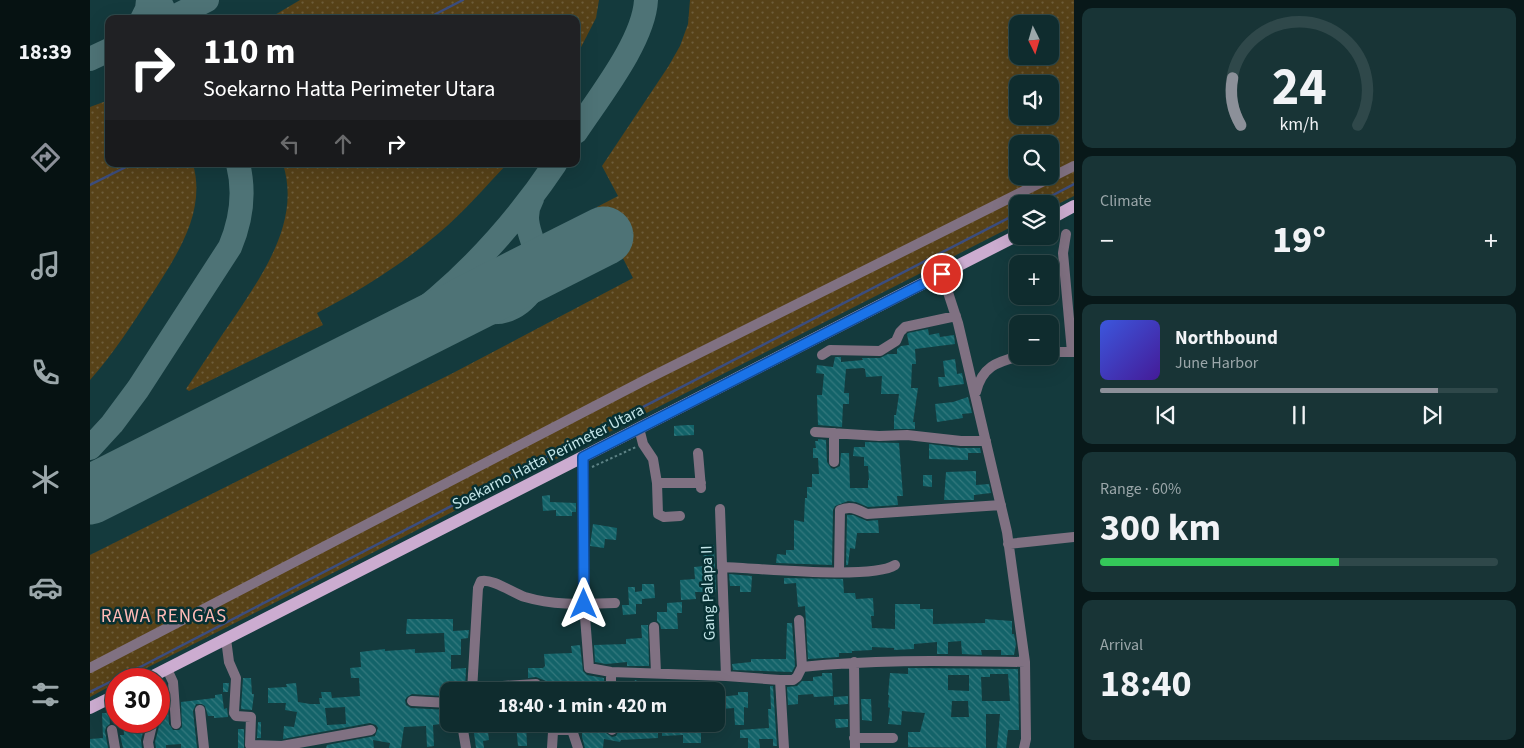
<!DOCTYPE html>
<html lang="en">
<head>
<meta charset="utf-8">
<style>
	:root { --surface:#0f2c2e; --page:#183436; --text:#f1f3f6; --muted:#9ba7aa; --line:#2f484a; --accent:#8c9099 }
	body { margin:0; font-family:"Source Sans 3",sans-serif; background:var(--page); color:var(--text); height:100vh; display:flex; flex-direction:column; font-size:19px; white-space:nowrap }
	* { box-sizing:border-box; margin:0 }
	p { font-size:16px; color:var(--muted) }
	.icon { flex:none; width:28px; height:28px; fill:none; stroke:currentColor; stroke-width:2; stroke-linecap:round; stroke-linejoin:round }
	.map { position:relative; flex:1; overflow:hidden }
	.details { display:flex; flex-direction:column; gap:8px; padding:8px; background:#081819; width:450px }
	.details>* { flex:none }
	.banner { position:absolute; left:15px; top:15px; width:475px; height:152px; border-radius:10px; box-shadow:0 5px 20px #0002,0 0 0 1px var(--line); background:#202124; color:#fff; overflow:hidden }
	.needle { width:32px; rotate:175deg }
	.tools { position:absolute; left:919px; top:15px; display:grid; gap:10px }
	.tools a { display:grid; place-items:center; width:50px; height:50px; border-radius:10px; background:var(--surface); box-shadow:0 5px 20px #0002,0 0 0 1px var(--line); font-size:25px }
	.speed { position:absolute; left:15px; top:668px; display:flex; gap:10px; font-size:25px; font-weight:700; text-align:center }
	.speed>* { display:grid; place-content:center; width:65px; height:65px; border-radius:50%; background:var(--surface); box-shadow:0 5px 20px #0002,0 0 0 1px var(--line); line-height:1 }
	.speed .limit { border:8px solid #d22; background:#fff; color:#111 }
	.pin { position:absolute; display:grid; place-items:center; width:42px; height:42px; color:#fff; margin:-21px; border:2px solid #fff; border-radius:50%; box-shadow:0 1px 5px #0007 }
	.me { position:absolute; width:55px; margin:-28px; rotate:0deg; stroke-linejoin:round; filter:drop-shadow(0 0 4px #0008) }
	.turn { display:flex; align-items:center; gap:18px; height:105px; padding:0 15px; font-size:22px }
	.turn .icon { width:65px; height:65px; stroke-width:2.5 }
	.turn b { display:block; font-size:35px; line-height:42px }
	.lanes { display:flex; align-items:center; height:48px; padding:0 15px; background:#0003; justify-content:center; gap:25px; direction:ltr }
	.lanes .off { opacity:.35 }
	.big { font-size:38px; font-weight:700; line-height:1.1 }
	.details .tile { flex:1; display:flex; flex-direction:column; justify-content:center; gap:8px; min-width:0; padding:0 18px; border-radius:10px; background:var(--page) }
	.details .dial { align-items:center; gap:0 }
	.dial svg { height:130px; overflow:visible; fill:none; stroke:var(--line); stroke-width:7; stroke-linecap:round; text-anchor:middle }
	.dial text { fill:var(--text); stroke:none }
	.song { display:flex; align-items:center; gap:15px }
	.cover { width:60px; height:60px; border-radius:8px; background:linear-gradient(135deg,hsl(230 70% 55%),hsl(260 70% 35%)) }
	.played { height:5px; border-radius:2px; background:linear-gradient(90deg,var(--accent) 85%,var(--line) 85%) }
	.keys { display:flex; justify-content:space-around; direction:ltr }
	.heat { display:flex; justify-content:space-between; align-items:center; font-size:28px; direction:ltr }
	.charge { height:8px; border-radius:4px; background:linear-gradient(90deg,#34c759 60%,var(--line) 0) }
	.trip { position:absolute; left:350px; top:682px; width:285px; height:50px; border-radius:10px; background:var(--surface); box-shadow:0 5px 20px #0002,0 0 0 1px var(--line); font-weight:700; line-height:50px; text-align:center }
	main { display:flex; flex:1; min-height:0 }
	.dock { display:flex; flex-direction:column; width:90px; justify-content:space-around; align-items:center; background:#061212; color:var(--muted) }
	.dock .icon { width:35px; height:35px }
	.dock .current { color:var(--accent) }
	.dock b { font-size:22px; color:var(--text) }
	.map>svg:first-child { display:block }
	.grass { fill:url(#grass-dots); fill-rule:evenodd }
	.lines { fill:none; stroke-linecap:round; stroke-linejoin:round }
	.stream { stroke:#3b4d7f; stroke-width:2.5 }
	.taxiway { stroke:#4e7376; stroke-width:24 }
	.runway { stroke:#4e7376; stroke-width:59 }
	.building { fill:url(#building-back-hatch); fill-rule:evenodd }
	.path { stroke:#5e8386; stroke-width:2; stroke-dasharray:2.5 2.5; stroke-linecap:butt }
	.minor { stroke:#807182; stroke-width:10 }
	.major { stroke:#ccacd0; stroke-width:12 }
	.route-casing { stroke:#114b97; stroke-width:12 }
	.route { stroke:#1a73e8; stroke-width:9 }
	.labels { text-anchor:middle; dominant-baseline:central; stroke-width:5; stroke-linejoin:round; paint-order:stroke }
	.street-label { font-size:16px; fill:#c4e6e9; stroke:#073033 }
	.quarter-label { font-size:19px; letter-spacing:1px; fill:#ffbab6; stroke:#073033 }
</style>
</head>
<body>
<main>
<nav class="dock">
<b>18:39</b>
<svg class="icon current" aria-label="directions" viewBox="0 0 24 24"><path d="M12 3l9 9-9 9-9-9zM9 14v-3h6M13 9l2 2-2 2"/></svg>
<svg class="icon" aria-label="music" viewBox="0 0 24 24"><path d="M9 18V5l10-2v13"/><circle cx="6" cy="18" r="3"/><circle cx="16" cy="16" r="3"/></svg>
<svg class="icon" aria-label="phone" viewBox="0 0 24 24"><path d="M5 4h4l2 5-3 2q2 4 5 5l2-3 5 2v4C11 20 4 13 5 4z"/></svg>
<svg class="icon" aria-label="climate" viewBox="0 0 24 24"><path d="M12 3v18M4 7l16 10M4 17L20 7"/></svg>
<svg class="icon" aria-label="car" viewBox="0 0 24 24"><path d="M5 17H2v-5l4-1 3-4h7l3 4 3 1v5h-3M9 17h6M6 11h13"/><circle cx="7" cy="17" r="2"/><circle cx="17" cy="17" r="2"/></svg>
<svg class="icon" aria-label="filters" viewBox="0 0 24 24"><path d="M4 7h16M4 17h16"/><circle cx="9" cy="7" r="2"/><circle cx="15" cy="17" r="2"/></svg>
</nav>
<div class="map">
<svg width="984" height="748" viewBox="0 0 984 748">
	<defs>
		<pattern id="grass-dots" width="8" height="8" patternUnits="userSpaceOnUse" patternTransform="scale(1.25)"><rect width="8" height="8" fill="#574218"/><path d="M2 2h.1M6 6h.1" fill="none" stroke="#6e5d3a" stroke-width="1.8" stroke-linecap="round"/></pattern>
		<pattern id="building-back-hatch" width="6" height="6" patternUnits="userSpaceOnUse" patternTransform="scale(1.25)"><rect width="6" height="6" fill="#136369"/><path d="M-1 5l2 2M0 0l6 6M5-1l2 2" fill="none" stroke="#34797e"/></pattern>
	</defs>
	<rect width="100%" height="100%" fill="#143a3d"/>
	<path class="grass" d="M210,0H509L506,18L486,57V19H178Z
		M600,0H984V196L960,208V204H928L927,224L35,679H26V683L0,697V555L363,373L543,278L507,207L528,196L512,166L578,67L590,46L598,24ZM928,24H960V56H928ZM928,84H960V116H928ZM928,144H960V176H928Z
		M19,100V164H103C117,213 85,258 60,297C41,326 23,354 0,380V107Z
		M193,164H417C395,187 374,212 349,233C312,264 271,290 227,313L233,325L99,391L96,389C112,365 127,342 143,319C173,274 211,221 193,164Z"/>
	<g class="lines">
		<path class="stream" d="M336,19L373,0
			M0,185L42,164
			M946,204L984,184
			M27,679L928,213
			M0,692L26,679"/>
		<path class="taxiway" d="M69,0L78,19
			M52,19L57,9L58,0
			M80,19L117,0
			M0,59L19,50
			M486,132C509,97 554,41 556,0
			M321,334C338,326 356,314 374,311C383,309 391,312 400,312C422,314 443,297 448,276C454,249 426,226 442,199
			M231,379C256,363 281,348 305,331C368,286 422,228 465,164
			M0,448L22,424L48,389L140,247C151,221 155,192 148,164"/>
		<path class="runway" d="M0,495L514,236"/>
	</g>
	<path class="building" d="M838,329L839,335L849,333L850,337L864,335L865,344L825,349L826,364H822L821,388H828L823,422H825V429H804V415H806L809,394H791L792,376L776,377L775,369L773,368L756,369L754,393H759V404H753L752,427L728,425L727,395H732L734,374L726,373L727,365L743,367L745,357H751V362L773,360L772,358H790L798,354H807V349L811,346L819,345L817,334L818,333Z
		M865,359L867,374L872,373L874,384L849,387L848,377H855L853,361Z
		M878,397L882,413L872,414L873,418L847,422L845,404L863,402Z
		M597,425H604V435L584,436V426Z
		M728,439L736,440L737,462L741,468L744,469L750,466L751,453H759L760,488H778V480H779L778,466H774V457L763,456L764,447H775V442L809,443L813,496H807L808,505L778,507L766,502L758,501L745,506L743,510L742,565L686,563L687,554L696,555V550H704V520L714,522L715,498H717V487H722V474H729L728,458H723V448H726L725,441H728Z
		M839,444L870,448H890L891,453H878V460L839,459Z
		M886,471V485L899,484L901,493L884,495V500H854L856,472Z
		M833,475H842V487L833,486Z
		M460,495V502L486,503V512H482V516H466V510L453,511L452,496Z
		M757,515H763L777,521L788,520L789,533H767L765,549L760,548L758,565H756Z
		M503,524L527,528L526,540L515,539L514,548L500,546Z
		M613,545H624L626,592H605L606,599L591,600L590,580L605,579L604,567L614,566Z
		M639,574L662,576L661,592H650V586H640Z
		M694,578L753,579L754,593H765L766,599L783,598L784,616H781L782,628L805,629V604H830V609H843V624L895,623V619L922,621V634H924L926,644L924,655H911V650H891L892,655L872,654L871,641L858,642V654H847V642L824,644V649L804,650V648L782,647V650L762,651V653H749V657L718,659L715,606L708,607L706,583L694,584Z
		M552,584H564L565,598L552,599V604H546V614L533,615L532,605H539L538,587H545V592L552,591Z
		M592,602V613H587L588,629H571L570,624L567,621V612H577V603Z
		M317,619H363V631L379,630L378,638L371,639V655H361V669L376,668L375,691L352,692V696L322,694L317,697L315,700L316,705L321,708L359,710V723L343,725L344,746L337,747L336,726L314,727L311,748H299L300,743L283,740L284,748H236L237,745L285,736L288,728L286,725L280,723L193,739L194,726L204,727L207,712L195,710L196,703H178V688L197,687L196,684L206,683L208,702L220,704H230L229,698H232L231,692H241L242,698L270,696L269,678H261L260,668L271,667L270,652L295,649V651L325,649V653L355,652L354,633L316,634ZM255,707L256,724L237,725L235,708Z
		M697,623H702L705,666L702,672L643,670L642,664L661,662V659H696Z
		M551,625H558L559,666H537V662L516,664L505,662L504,645L536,644V639L552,638Z
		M490,645L493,671L497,675L514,678V691H455L456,681L446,677L438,678V668H453L455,666L454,654L482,653L481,646Z
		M818,668L928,669L929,730H918L916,748H907L910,714H896V748L818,747V732H830L835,713L812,711L811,725L798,724L800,708L798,707L799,695H798L800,673L818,674ZM900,674H918L920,701H892L891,677H900ZM858,675H879V691L858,690ZM862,701H878L879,717H861Z
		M732,673H742L743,696L724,697L723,694L708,695V704L698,705L697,687L707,686L712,681H723V677L732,676Z
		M153,678H161L162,694H164L162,710L151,709Z
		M545,680L571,691H541Z
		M585,681L609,682V691H585Z
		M133,683H139L138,692H133Z
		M680,686H683L687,746H683V739H669L670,748H658V738H650V730L679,728L678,709H681Z
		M648,692H658V708L654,707V725H645L644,708L631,709L629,697L648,695Z
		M69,693H77L79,724L83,730H89L92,727L91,702L125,698V695L132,694L134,709L137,708L138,717L124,718V716H118L115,706L112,704H106L103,711L107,748H91V744L76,745V748H66L65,742L69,726Z
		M758,696V704L744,705V697Z
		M771,699H781L782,721L772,720Z
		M12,713H19L20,724L16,727L15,731L18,748H0V739L13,738Z
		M745,719H758V727L746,728Z
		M33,721H56L51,740L52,748H33L30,735H34Z
		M168,722H171V738H167Z
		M426,724H436L437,746H428Z
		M492,724H515L516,733L522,737L526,736L529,730L538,732L537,724H548V730H568V738L531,740L530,742L514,739L513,748H495L492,737Z
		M572,724H611V743H593V735L572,736Z
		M148,729H154V748H148Z
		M398,732L399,740L393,741L394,748H386L384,733Z"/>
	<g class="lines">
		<path class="path" d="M502,467L546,447"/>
		<path class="minor" d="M976,234L973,253L982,352
			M852,274L868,323L917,532L935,662L936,739L934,748
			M960,352H984
			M732,355L740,350L790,351L806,341L810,332L815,327L866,316
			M886,392C892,367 906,362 930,356
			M549,428L553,444L563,459L567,483L568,514L574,517L590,516
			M725,432L789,436L817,435L871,441H896
			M744,433V462
			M608,453L611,488
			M493,457L494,604L499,668L521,672L636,676L690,680H703L707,677L712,667C786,659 861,661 935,662
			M567,483H611
			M630,509L636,676
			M918,544L984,537
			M633,567C666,568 782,580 805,565
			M749,572L750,510C761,505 768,510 777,514L911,505
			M709,620L712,667
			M564,627L566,673
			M136,639L139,662L146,678L144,713L146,716L161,717L160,745L192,746L281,730
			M764,662L765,748
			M0,668L559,378L984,166
			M77,669L83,682L86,724
			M521,672V691
			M690,680L694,748
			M382,688L446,684
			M382,691L388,588L391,581C402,578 423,593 435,597C465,606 494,604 525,603
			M322,701L359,703
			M110,710L114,748
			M372,724L376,748
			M522,724V730
			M22,730L25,748
			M764,738H803
			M59,748L58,742L62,725
			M462,748L463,732L466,730H482L488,748"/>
		<path class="major" d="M960,219L984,206
			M57,679L928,235
			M0,708L26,695"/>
	</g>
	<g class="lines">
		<defs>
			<path id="route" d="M494,604L493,457L852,274"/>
		</defs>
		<use href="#route" class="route-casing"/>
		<use href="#route" class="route"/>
	</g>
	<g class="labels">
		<g class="street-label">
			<text transform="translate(458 457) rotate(-27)">Soekarno Hatta Perimeter Utara</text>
			<text transform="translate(618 593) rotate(-92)">Gang Palapa II</text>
		</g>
		<g class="quarter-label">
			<text x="74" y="616">RAWA RENGAS</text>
		</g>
	</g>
</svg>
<div class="tools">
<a><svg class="needle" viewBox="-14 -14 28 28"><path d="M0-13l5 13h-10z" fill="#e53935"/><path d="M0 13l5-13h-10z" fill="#9ba7aa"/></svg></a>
<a><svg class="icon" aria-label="sound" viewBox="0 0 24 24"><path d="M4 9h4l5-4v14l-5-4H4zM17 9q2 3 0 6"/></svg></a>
<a><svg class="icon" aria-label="search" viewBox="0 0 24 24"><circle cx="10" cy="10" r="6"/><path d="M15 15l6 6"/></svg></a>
<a><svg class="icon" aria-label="layers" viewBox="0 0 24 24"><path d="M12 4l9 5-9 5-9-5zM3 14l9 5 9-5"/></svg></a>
<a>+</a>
<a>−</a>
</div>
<div class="speed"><div class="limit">30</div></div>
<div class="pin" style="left:852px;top:274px;background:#d93025"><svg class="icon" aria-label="arrive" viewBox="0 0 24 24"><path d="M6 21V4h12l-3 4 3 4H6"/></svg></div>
<svg class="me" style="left:494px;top:604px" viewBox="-20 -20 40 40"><path d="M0-17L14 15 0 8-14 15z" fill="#1a73e8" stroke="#fff" stroke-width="4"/></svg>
<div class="trip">18:40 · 1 min · 420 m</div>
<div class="banner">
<div class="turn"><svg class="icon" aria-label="right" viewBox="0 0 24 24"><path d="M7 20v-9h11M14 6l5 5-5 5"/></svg><div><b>110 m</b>Soekarno Hatta Perimeter Utara</div></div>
<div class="lanes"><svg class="icon off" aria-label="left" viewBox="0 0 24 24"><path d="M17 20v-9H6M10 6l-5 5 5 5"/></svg><svg class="icon off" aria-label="ahead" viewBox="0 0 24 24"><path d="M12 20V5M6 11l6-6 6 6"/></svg><svg class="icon" aria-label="right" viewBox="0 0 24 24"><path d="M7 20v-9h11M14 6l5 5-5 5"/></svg></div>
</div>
</div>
<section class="details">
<div class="tile dial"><svg viewBox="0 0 100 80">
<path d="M14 69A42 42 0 1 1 86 69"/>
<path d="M14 69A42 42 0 0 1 9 40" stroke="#8c9099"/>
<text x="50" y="56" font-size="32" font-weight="700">24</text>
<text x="50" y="72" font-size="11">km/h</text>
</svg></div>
<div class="tile"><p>Climate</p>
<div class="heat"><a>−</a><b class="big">19°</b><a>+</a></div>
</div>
<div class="tile">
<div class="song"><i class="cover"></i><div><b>Northbound</b><p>June Harbor</p></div></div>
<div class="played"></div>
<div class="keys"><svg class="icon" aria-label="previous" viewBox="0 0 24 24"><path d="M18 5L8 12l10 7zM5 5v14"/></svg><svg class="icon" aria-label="pause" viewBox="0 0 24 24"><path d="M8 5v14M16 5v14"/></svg><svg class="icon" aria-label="next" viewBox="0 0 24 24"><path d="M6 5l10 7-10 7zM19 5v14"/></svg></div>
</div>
<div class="tile"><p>Range · 60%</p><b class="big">300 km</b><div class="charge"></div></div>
<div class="tile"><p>Arrival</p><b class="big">18:40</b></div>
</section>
</main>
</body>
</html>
